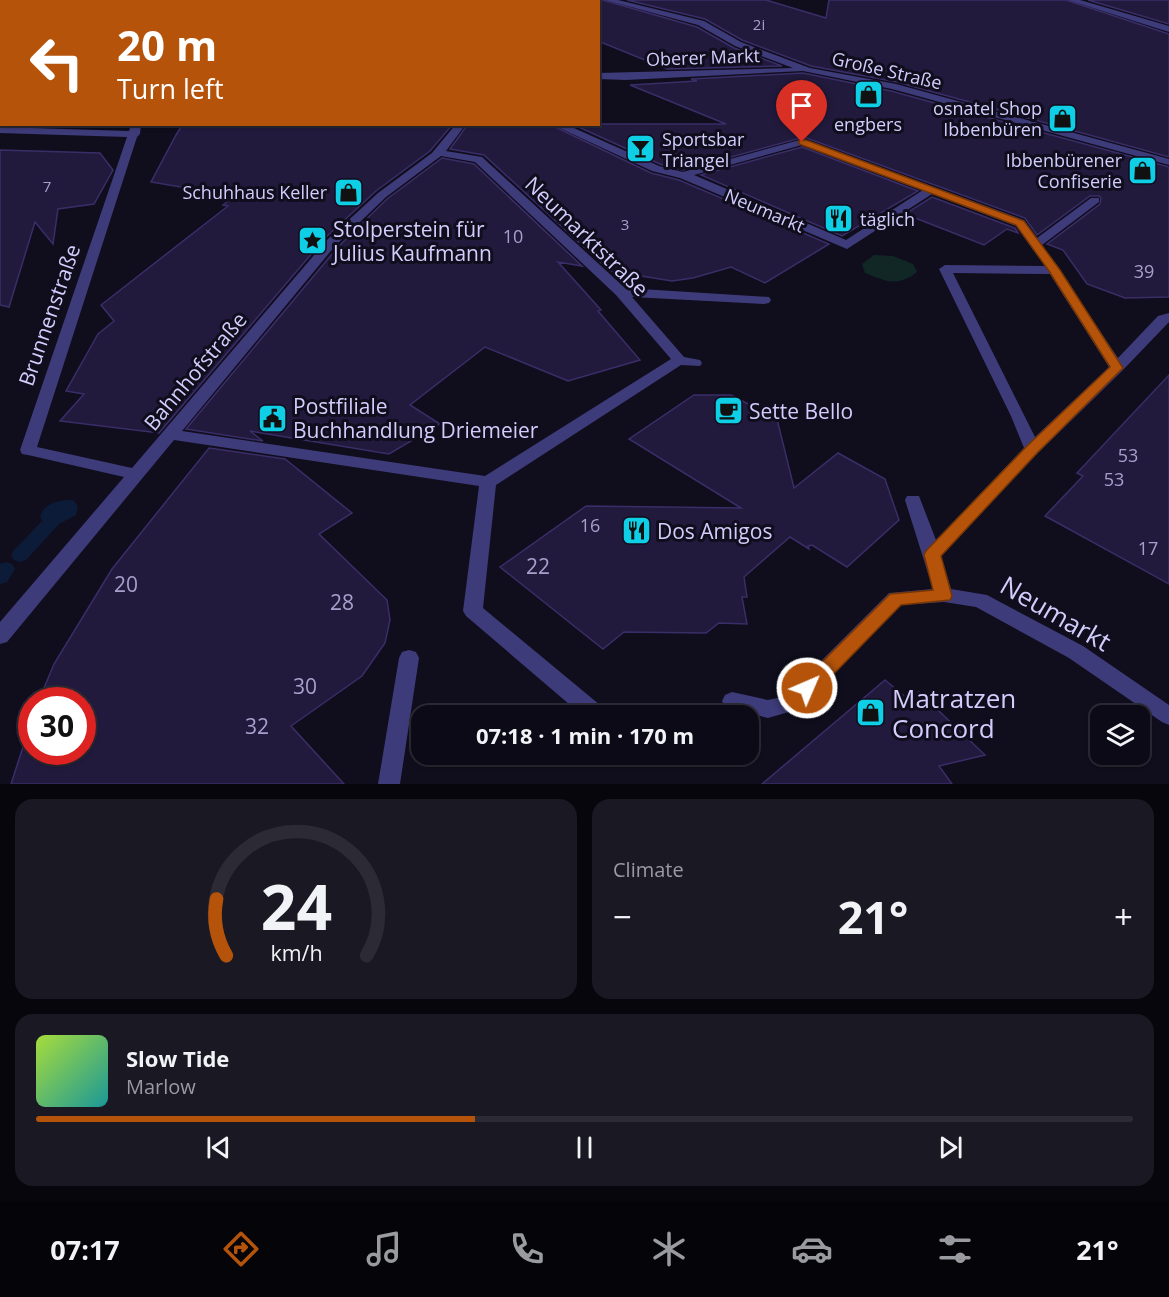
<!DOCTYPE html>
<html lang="en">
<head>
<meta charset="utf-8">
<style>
	:root { --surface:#0c0a16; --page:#1a1823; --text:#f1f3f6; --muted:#9a9aa1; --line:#2c2b35; --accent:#b45309 }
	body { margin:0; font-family:"Open Sans",sans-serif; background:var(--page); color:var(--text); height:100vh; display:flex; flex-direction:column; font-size:22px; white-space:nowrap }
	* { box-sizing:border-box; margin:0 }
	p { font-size:20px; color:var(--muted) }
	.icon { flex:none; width:33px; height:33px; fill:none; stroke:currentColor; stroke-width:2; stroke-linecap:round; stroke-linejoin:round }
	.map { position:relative; height:784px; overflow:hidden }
	.side { display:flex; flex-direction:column; gap:15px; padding:15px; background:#07060c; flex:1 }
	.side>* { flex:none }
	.guide { position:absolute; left:0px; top:0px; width:600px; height:126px; box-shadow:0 2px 4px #0004,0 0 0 2px var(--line); background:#b45309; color:#fff; overflow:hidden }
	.buttons { position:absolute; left:1090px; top:705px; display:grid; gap:12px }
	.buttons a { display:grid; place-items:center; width:60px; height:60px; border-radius:12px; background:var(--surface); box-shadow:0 2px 4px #0004,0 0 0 2px var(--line); font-size:30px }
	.speed { position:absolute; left:18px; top:687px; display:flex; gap:12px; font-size:30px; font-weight:700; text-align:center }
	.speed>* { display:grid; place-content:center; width:78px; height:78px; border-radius:50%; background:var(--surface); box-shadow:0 2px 4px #0004,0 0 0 2px var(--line); line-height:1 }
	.speed .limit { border:9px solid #d22; background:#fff; color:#111 }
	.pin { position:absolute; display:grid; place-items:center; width:51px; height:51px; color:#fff; margin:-62px -26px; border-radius:50% 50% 50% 0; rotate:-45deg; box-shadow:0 0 6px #0007 }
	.pin .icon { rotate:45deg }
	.me { position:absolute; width:66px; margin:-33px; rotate:45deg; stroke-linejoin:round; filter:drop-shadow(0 0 4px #0008) }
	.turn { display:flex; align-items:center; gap:21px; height:126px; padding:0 18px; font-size:27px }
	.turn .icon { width:78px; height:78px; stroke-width:2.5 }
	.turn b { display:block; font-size:42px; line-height:51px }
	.big { font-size:45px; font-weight:700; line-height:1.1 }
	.side .widget { flex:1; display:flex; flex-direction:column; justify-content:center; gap:9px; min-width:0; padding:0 21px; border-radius:18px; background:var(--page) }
	.side .dial { align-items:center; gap:0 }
	.dial svg { height:156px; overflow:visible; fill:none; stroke:var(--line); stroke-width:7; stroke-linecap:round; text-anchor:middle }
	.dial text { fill:var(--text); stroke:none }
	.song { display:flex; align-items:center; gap:18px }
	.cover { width:72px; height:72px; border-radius:9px; background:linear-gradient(135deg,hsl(80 70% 55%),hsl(180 70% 35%)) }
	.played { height:6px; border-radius:3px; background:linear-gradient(90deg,var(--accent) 40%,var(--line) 40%) }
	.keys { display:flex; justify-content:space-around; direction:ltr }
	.heat { display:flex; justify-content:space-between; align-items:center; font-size:33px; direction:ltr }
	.side .tiles { flex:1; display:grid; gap:15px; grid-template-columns:1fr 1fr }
	.widget:last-child { grid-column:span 2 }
	.trip { position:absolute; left:411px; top:705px; width:348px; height:60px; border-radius:18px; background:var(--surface); box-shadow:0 2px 4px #0004,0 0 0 2px var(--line); font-weight:700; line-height:60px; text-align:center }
	.tab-bar { display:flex; height:96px; justify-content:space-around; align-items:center; background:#050409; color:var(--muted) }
	.tab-bar .icon { width:42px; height:42px }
	.tab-bar .current { color:var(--accent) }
	.tab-bar b { font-size:27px; color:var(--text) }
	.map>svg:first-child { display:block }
	.green { fill:#112726 }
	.water { fill:#0c1c38 }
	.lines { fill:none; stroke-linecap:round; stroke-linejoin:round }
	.stream { fill:#0c1c38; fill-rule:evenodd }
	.building { fill:#221a3d; stroke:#3a2e68; stroke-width:1.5 }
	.street { fill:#3e3b7a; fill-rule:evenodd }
	.route { fill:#b45309; stroke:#753606; stroke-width:1.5 }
	.labels { text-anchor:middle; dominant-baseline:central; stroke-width:6; stroke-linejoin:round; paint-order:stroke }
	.far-number-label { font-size:15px; fill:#a6a0cc }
	.far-street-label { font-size:18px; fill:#d2cdfc; stroke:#100d1d }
	.far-poi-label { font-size:18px; fill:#d2cdfc; stroke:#100d1d; text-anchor:end }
	.number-label { font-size:18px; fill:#a6a0cc }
	.poi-label { font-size:21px; fill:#d2cdfc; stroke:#100d1d; text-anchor:start }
	.street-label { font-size:21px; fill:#d2cdfc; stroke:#100d1d }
	.near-number-label { font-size:21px; fill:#a6a0cc }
	.near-street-label { font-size:26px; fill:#d2cdfc; stroke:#100d1d }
	.near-poi-label { font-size:26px; fill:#d2cdfc; stroke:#100d1d; text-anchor:start }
</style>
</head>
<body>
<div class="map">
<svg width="1169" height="784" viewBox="0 0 1169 784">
	<rect width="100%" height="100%" fill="#100d1d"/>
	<path class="green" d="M874,255L893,256L913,264L917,272C897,287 888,282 865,273L862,264Z"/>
	<path class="water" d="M68,500H73L78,506L76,515L59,524L44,523L40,517C44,504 55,501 68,500Z"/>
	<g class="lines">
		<path class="stream" d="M52,515L58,517L61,521L58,525L26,560L20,562L14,560L11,555L14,550L46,517Z
			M6,562L12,564L15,569L7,582L0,584V564Z"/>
	</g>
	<path class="building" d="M501,0H603L697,27L734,48L782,66L667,69L598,41V2Z
		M627,0H766L826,18L829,0H1066L1169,34V157L897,82L811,66L742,40L705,19Z
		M1088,0H1169V24Z
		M803,73L891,91L1169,167V297L1125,298L1087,284L1063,250L1047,244L1100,204L1101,198L1099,196H1090L1037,235L1025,218L804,137L683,170L660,164L572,124H726L630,85L697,81L691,79Z
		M239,124H453L430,151L376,191L325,238L159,433L60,421L84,394L66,391L98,334L114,321L101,305L228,206L223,205L234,196L151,182L176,135L181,127Z
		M468,124H549L651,173L679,180L829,244L765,283L731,267L693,278L672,281L610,271L484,155L450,149Z
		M802,147L918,191L842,236L701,175Z
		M0,150L100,153L113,170L94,204L58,209L53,244L35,222L9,307L0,305Z
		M442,158L474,164L582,266L558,262L601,310L598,311L640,360L568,381L485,347L410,405L440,424L389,454L250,431L263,441L186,429L337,248L387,199Z
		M932,197L1015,228L1018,233L1007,229L984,245L905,214Z
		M1169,375V584L1045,516L1083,476L1077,473Z
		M694,395H731L777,419L794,488L838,453L885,479L899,520L847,567L812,545L808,546L809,549L790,537L744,577L747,597H742L747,624L719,623L706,633L624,632L603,649L500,567L586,506L741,508L629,439Z
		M209,448L285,459L352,513L319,534L387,600L390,620L385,643L362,676L291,726L344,784H11L32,719V752H82V700H39L54,664L112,569Z
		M885,680L908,699L919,692L985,755L939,766L952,784H762Z"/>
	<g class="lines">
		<path class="street" d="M102,0H110L101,2Z
			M290,0H301L303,2H291Z
			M605,0H618L704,21L741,42L810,68L896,84L1169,159V165L892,89L803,71L626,80L598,79V73L793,68L735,46L698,25Z
			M1068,0H1080L1169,26V32Z
			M131,124H141L140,134L137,137L37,447L132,468L327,240L378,193L432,153L456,124H466L446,151L482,157L625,288L769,297L771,300L769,303L764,304L632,297L684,357L700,360L702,363L700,366L681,365L496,485L483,608L606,710L609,716H583L466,616L463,611L479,486L174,440L7,642L0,644V622L124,477L28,455L22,454L20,450L127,137L0,133V127L129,131ZM441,156L475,162L616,295L671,359L485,476L182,431L335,246L386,197Z
			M551,124H565L659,166L683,172L803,139L1024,220L1037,238L1091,198H1099V202L1042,245L1118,358L1158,316L1169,313V322L1122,371L1038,453L941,556L951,589L987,595L1083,646L1169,705V725L1162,722L1069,658L976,607L944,602L901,605L799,709L768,718L725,707L722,701L725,695L732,692L768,700L786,696L889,593L933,589L905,500L907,496H919L936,540L1024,448L1011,416L939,269L945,265L1045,266L1016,226L932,194L847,249L680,178L652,171ZM802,145L923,190L846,240L694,175ZM953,273L1050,274L1109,367L1035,437Z
			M409,650L416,652L419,658L400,784H378L399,658L402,652Z"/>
	</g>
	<path class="route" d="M799,140H806L1024,221L1060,270L1123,368L1037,453L941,556L952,596L950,600L901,605L814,694L807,696L801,694L798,688L801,683L890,594L933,590L924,555L926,551L1027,446L1110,367L1049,271L1016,225L799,144Z"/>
	<defs>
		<symbol id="shop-square" viewBox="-11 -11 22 22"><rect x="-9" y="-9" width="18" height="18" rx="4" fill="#0fcfe6" stroke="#100d1d"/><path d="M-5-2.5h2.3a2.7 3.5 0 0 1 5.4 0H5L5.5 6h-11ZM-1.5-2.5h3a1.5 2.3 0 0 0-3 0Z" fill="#111"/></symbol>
		<symbol id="bar-square" viewBox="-11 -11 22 22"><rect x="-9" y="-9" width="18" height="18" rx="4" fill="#0fcfe6" stroke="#100d1d"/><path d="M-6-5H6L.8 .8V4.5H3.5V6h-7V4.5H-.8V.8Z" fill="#111"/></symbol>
		<symbol id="restaurant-square" viewBox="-11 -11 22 22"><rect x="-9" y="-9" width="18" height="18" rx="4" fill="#0fcfe6" stroke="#100d1d"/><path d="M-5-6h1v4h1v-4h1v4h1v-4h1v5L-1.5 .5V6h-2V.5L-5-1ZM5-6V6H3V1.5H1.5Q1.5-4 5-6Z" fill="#111"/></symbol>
		<symbol id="sight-square" viewBox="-11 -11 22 22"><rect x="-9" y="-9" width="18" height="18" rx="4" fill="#0fcfe6" stroke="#100d1d"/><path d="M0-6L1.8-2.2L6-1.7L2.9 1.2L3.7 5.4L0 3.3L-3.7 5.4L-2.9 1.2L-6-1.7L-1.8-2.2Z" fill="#111"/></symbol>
		<symbol id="cafe-square" viewBox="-11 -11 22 22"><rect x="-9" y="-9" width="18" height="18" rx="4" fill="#0fcfe6" stroke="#100d1d"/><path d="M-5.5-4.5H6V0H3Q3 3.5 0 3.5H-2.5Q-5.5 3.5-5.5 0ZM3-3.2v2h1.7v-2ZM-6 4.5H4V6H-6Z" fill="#111"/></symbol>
		<symbol id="civic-square" viewBox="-11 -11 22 22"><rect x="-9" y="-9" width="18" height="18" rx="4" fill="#0fcfe6" stroke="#100d1d"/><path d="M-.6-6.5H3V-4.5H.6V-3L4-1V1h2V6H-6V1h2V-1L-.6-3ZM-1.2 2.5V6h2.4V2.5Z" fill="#111"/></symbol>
	</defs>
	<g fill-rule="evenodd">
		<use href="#shop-square" x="852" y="78" width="33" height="33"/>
		<use href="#shop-square" x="1046" y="102" width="33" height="33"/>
		<use href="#bar-square" x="624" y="132" width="33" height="33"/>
		<use href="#shop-square" x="1126" y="154" width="33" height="33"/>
		<use href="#shop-square" x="332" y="176" width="33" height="33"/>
		<use href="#restaurant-square" x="822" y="202" width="33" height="33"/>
		<use href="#sight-square" x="296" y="224" width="33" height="33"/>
		<use href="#cafe-square" x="712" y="394" width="33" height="33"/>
		<use href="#civic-square" x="256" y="402" width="33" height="33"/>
		<use href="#restaurant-square" x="620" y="514" width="33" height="33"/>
		<use href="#shop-square" x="854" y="696" width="33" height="33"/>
	</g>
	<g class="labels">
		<g class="far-number-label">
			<text x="759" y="24">2i</text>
			<text x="47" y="186">7</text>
			<text x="625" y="224">3</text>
		</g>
		<g class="far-street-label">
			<text transform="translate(703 57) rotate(-2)">Oberer Markt</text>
			<text transform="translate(887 70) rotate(13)">Große Straße</text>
			<text transform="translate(765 210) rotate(23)">Neumarkt</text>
		</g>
		<g class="far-poi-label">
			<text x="1042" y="108">osnatel Shop<tspan x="1042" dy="21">Ibbenbüren</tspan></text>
			<text x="868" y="124" text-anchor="middle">engbers</text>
			<text x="662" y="139" text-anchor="start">Sportsbar<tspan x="662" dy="21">Triangel</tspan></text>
			<text x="1122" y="160">Ibbenbürener<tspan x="1122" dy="21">Confiserie</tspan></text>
			<text x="327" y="192">Schuhhaus Keller</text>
			<text x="860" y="219" text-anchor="start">täglich</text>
		</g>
		<g class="number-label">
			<text x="513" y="236">10</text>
			<text x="1144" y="271">39</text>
			<text x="1128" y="455">53</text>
			<text x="1114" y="479">53</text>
			<text x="590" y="525">16</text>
			<text x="1148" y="548">17</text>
		</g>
		<g class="poi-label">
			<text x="333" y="229">Stolperstein für<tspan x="333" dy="24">Julius Kaufmann</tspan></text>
			<text x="293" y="406">Postfiliale<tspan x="293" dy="24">Buchhandlung Driemeier</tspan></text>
			<text x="749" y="411">Sette Bello</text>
			<text x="657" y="531">Dos Amigos</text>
		</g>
		<g class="street-label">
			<text transform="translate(587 236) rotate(44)">Neumarktstraße</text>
			<text transform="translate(49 315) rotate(-71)">Brunnenstraße</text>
			<text transform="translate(195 371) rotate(-50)">Bahnhofstraße</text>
		</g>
		<g class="near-number-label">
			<text x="538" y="566">22</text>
			<text x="126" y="584">20</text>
			<text x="342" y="602">28</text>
			<text x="305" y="686">30</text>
			<text x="257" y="726">32</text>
		</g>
		<g class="near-street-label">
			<text transform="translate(1056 613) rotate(30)">Neumarkt</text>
		</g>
		<g class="near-poi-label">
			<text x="892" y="698">Matratzen<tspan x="892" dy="30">Concord</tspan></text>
		</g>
	</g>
</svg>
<div class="buttons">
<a><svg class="icon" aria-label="layers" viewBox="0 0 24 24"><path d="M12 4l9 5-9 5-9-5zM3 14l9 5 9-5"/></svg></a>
</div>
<div class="speed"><div class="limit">30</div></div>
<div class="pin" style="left:802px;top:142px;background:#d93025"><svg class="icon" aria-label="arrive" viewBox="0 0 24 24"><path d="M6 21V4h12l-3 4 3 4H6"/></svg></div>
<svg class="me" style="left:807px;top:688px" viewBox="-20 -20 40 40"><circle r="17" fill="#b45309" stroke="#fff" stroke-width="3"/><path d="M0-11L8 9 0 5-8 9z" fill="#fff"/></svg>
<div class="trip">07:18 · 1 min · 170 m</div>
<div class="guide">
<div class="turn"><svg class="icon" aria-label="left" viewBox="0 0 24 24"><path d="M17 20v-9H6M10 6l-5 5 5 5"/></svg><div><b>20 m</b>Turn left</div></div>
</div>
</div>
<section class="side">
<div class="tiles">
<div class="widget dial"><svg viewBox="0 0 100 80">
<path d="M14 69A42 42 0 1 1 86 69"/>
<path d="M14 69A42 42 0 0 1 9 40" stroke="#b45309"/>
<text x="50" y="56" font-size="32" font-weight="700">24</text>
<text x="50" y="72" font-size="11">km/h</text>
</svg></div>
<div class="widget"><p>Climate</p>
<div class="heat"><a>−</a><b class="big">21°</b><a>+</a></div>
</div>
<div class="widget">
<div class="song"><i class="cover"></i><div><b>Slow Tide</b><p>Marlow</p></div></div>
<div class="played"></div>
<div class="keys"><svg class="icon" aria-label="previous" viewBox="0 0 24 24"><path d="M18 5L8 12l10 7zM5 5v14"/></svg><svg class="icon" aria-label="pause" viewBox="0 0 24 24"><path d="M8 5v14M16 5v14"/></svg><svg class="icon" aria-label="next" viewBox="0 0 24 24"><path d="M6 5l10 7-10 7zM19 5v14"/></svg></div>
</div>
</div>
</section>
<nav class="tab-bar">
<b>07:17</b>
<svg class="icon current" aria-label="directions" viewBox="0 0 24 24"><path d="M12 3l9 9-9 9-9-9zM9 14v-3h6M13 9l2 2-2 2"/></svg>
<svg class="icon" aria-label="music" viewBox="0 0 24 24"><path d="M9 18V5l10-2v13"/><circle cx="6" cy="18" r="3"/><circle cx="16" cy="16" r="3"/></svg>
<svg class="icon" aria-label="phone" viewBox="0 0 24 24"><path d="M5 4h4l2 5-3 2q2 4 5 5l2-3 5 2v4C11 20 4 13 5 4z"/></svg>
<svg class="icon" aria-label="climate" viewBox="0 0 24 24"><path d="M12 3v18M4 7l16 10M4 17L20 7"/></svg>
<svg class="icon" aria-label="car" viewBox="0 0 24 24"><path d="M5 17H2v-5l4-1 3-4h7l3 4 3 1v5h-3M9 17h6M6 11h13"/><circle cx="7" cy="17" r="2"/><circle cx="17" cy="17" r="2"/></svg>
<svg class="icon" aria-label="filters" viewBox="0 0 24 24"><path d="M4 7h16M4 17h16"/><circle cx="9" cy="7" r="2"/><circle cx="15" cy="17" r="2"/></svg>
<b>21°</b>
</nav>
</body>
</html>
